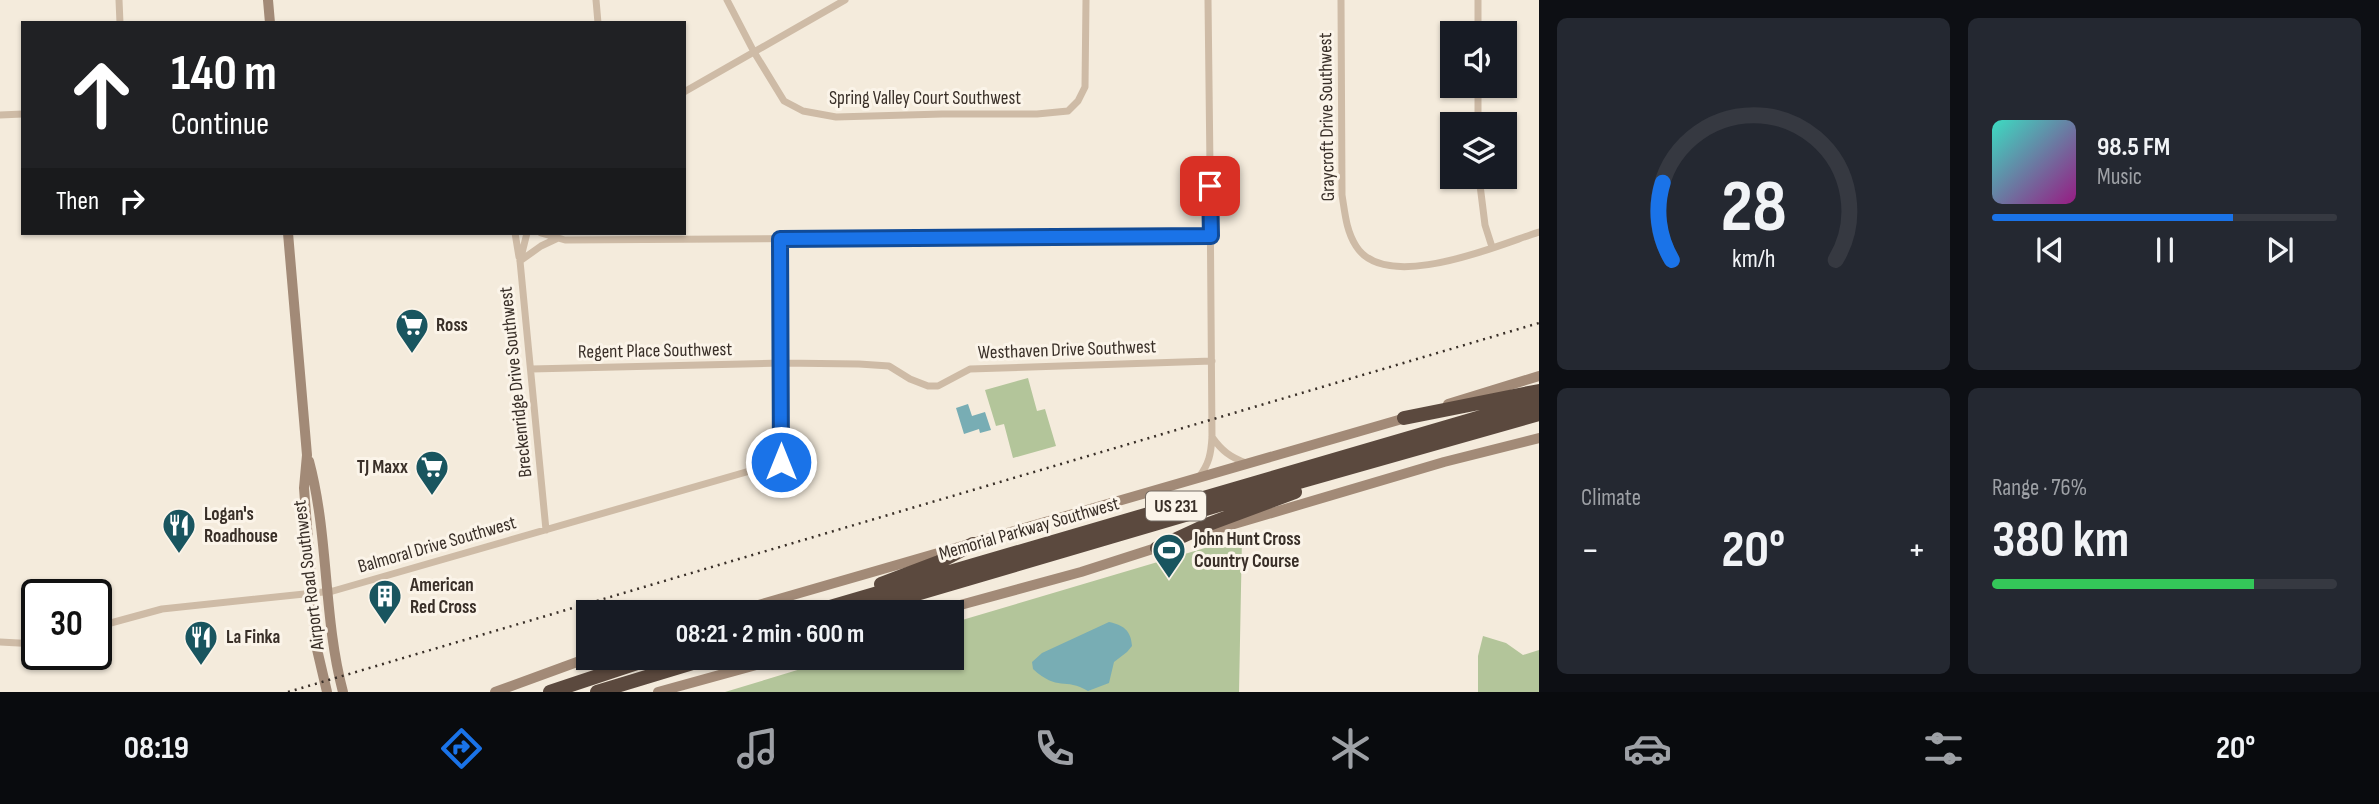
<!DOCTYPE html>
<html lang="en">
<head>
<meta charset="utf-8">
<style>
	:root { --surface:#171b24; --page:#242831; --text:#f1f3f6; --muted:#9ea1a6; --line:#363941; --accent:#1a73e8 }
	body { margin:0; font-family:"Sofia Sans Condensed",sans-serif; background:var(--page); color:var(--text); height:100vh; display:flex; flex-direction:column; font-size:26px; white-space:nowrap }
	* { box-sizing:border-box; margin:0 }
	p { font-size:23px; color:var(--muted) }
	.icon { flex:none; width:38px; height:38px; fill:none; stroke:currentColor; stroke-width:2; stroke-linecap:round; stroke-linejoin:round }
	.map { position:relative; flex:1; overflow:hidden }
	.sheet { display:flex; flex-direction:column; gap:18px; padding:18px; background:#0d0f14; width:840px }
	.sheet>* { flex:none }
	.hud { position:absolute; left:21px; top:21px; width:665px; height:214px; border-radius:0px; box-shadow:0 2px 5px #0004; background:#202124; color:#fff; overflow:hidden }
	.controls { position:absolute; left:1440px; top:21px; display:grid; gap:14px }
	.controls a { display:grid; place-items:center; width:77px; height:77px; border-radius:0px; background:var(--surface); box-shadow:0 2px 5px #0004; font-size:35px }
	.speed { position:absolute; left:21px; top:579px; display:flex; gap:14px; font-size:35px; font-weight:700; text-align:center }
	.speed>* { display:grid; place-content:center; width:91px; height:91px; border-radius:50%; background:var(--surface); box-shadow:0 2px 5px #0004; line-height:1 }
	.speed .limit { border:4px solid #111; border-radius:10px; background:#fff; color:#111 }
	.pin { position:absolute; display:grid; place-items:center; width:60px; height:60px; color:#fff; margin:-30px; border-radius:14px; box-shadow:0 4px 10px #0006 }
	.me { position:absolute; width:77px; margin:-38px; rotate:0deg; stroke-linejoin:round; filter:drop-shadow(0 0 5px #0008) }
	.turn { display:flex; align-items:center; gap:24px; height:147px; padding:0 35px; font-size:32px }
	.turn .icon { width:91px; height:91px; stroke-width:2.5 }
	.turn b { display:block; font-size:49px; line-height:60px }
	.then { display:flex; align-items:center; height:66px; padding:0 35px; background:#0003; gap:14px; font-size:26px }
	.big { font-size:52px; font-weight:700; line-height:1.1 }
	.sheet .tile { flex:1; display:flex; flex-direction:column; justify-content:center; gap:10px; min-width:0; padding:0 24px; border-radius:10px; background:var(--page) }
	.sheet .dial { align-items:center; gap:0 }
	.dial svg { height:182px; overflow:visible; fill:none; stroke:var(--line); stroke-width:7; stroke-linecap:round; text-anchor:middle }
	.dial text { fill:var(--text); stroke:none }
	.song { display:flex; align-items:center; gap:21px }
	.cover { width:84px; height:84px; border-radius:10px; background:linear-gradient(135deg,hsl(170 70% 55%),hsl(310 70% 35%)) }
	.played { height:7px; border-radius:4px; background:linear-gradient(90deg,var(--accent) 70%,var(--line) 70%) }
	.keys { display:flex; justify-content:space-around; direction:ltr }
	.heat { display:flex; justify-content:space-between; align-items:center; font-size:38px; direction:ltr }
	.charge { height:10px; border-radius:5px; background:linear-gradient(90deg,#34c759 76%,var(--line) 0) }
	.sheet .tiles { flex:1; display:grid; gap:18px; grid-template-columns:repeat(2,1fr) }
	.trip { position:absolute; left:576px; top:600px; width:388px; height:70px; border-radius:0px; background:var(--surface); box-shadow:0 2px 5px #0004; font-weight:700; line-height:70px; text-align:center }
	.tabs { display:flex; height:112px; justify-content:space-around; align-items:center; background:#090b0e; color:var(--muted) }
	.tabs .icon { width:49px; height:49px }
	.tabs .on { color:var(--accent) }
	.tabs b { font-size:32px; color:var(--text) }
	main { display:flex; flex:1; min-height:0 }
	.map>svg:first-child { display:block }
	.green { fill:#b3c59a }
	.water { fill:#78adb4 }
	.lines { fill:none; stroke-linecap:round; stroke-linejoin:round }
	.street { stroke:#cebba6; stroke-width:7 }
	.secondary { stroke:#a28a77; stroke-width:10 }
	.highway { stroke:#5b493e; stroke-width:14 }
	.rail { stroke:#392f28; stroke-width:2.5; stroke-dasharray:2 5; stroke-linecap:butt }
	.route-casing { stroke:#114b97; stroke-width:18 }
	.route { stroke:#1a73e8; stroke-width:12 }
	.labels { text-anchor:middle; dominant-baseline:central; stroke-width:6; stroke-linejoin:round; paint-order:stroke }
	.shield { fill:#fbf4e9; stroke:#736a62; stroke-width:2 }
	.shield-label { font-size:18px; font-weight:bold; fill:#392f28 }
	.street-label { font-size:19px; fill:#392f28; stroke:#fbf4e9 }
	.poi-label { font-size:19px; font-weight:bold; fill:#392f28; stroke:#fbf4e9; text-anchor:start }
</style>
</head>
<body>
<main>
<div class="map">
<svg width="1539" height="692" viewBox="0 0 1539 692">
	<rect width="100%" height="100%" fill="#f4ebdc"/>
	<path class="green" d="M1028,378L1037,411L1045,409L1056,446L1013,458L1004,424L996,426L985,390Z
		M1242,537L1239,692H725L837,658H952V623Z
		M1483,636L1506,643L1523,655L1539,650V692H1478V656Z"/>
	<path class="water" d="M968,404L972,416L985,412L991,430L980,433L979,429L964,434L956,408Z
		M1109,622C1123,625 1131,630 1132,646L1127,652L1114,662L1109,683L1088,691C1065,677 1058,692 1033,669L1032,662L1042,653Z"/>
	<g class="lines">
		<path class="street" d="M119,0L120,23
			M596,0L598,23
			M727,0L754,52L784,101L803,111L836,117L942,114H1037L1068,111L1078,101L1085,87L1086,0
			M1208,0L1210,167
			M1341,0L1342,195C1345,213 1346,230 1356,246C1386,294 1498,245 1539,232
			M1478,0V33
			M684,92L845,0
			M0,115L23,114
			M1478,124V86
			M1479,177L1485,225L1492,247
			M515,233L519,257
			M527,233L520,261L546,530
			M541,233L565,240L1211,236
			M520,261L541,246L558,238
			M531,369L781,363L859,364L889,366L910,379L928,386H938L970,369L1212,361
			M1212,437C1222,451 1230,457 1246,463
			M1199,477C1209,464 1211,454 1212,437L1210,186
			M96,627L162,609L333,591L781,462L780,239
			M0,642L37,644"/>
		<path class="secondary" d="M268,0L270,23
			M288,233L307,455L304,488L316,645L327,692
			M1448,404L1539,376
			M309,461C329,536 323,617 343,692
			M1197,535L1444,462L1539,438
			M942,610L1081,572L1162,546
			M734,612L1409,417
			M495,692L588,658
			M658,692L781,658"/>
		<path class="highway" d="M1404,418L1539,391
			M1157,548L1209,524L1295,492
			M881,584L939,562L973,544
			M813,612L1539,400
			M855,612L1243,498L1539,414
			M915,612L946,608
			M550,692L652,658
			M597,692L709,658"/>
		<path class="rail" d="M288,692L1539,323"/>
	</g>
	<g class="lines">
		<defs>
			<path id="route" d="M781,462L780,239L1211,236L1210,186"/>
		</defs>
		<use href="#route" class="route-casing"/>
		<use href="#route" class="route"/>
	</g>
	<defs>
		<symbol id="supermarket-pin" viewBox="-11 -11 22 30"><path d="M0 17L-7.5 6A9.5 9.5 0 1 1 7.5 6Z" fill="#19555f" stroke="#fbf4e9"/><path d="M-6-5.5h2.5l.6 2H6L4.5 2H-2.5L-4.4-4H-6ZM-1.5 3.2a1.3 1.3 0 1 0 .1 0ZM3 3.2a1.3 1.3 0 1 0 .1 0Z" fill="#fff"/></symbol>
		<symbol id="restaurant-pin" viewBox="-11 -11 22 30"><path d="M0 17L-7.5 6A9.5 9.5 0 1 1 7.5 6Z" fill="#19555f" stroke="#fbf4e9"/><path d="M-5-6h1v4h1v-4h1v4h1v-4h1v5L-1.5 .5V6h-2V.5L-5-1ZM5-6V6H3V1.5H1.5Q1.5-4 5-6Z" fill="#fff"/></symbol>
		<symbol id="stadium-pin" viewBox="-11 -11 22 30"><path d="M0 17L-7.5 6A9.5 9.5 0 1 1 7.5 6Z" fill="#19555f" stroke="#fbf4e9"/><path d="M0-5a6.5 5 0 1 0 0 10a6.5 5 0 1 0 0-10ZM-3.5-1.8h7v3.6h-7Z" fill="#fff"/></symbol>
		<symbol id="building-pin" viewBox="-11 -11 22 30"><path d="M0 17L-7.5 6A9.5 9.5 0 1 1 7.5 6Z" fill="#19555f" stroke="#fbf4e9"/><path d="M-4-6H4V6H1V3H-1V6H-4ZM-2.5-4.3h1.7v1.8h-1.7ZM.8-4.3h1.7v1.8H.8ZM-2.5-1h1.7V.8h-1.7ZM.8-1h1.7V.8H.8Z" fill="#fff"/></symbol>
	</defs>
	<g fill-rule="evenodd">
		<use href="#supermarket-pin" x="393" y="306" width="38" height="52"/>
		<use href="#supermarket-pin" x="413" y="448" width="38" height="52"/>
		<use href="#restaurant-pin" x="160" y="506" width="38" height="52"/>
		<use href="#stadium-pin" x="1150" y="531" width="38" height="52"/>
		<use href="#building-pin" x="366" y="577" width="38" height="52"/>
		<use href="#restaurant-pin" x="182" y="618" width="38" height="52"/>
	</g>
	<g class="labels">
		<rect class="shield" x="1146" y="491.5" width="60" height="29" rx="5"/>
		<g class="shield-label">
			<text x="1176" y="506">US 231</text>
		</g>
		<g class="street-label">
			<text x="925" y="98">Spring Valley Court Southwest</text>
			<text transform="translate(1327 117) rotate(-91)">Graycroft Drive Southwest</text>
			<text transform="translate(1067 350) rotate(-2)">Westhaven Drive Southwest</text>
			<text transform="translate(655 351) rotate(-1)">Regent Place Southwest</text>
			<text transform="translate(516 382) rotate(-96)">Breckenridge Drive Southwest</text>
			<text transform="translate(1029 529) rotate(-16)">Memorial Parkway Southwest</text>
			<text transform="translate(437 545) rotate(-16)">Balmoral Drive Southwest</text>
			<text transform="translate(309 575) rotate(-97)">Airport Road Southwest</text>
		</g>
		<g class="poi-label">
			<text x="436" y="325">Ross</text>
			<text x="408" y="467" text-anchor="end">TJ Maxx</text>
			<text x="204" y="514">Logan's<tspan x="204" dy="22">Roadhouse</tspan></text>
			<text x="1194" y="539">John Hunt Cross<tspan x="1194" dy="22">Country Course</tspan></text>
			<text x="410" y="585">American<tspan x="410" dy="22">Red Cross</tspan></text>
			<text x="226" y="637">La Finka</text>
		</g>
	</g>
</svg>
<div class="controls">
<a><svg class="icon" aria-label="sound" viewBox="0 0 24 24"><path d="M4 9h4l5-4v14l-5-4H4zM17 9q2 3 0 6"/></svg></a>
<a><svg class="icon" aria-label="layers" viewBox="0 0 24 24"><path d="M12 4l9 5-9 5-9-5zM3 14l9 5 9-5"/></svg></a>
</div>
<div class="speed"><div class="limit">30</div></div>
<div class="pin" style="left:1210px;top:186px;background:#d93025"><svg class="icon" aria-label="arrive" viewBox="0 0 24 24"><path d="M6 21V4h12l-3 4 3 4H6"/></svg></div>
<svg class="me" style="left:781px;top:462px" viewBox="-20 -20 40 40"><circle r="17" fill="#1a73e8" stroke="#fff" stroke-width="3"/><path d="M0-11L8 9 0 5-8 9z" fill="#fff"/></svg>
<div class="trip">08:21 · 2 min · 600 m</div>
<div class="hud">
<div class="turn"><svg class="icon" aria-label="ahead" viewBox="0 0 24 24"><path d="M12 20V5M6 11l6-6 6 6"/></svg><div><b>140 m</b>Continue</div></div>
<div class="then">Then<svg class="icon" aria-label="right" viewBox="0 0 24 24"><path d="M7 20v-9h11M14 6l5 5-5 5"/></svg></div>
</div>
</div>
<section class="sheet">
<div class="tiles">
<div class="tile dial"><svg viewBox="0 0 100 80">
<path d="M14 69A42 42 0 1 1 86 69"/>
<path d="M14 69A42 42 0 0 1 10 35" stroke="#1a73e8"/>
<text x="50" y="56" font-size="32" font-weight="700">28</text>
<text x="50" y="72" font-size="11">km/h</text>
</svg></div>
<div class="tile">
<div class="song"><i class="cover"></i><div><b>98.5 FM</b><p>Music</p></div></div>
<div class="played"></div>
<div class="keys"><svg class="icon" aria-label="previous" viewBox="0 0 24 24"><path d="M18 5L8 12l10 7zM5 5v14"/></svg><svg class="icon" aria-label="pause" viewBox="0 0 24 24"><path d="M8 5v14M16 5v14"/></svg><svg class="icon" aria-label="next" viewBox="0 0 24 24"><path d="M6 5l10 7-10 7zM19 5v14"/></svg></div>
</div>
<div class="tile"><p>Climate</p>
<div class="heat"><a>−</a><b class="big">20°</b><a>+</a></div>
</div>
<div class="tile"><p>Range · 76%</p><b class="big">380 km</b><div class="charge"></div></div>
</div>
</section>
</main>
<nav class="tabs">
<b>08:19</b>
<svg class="icon on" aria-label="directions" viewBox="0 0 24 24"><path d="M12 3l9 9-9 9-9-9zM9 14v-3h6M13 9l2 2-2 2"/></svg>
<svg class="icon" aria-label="music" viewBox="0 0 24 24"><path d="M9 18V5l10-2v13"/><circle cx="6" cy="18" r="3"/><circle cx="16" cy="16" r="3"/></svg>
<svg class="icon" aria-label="phone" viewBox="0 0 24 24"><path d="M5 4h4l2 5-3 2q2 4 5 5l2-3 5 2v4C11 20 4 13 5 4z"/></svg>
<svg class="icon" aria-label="climate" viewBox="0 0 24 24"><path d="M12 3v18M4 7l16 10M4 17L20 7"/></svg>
<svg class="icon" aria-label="car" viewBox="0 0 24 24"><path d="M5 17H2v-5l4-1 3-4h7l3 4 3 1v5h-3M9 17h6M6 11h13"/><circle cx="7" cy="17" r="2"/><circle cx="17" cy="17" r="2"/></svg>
<svg class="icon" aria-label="filters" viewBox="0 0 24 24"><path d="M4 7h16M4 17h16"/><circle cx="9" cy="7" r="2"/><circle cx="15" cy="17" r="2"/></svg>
<b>20°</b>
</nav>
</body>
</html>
